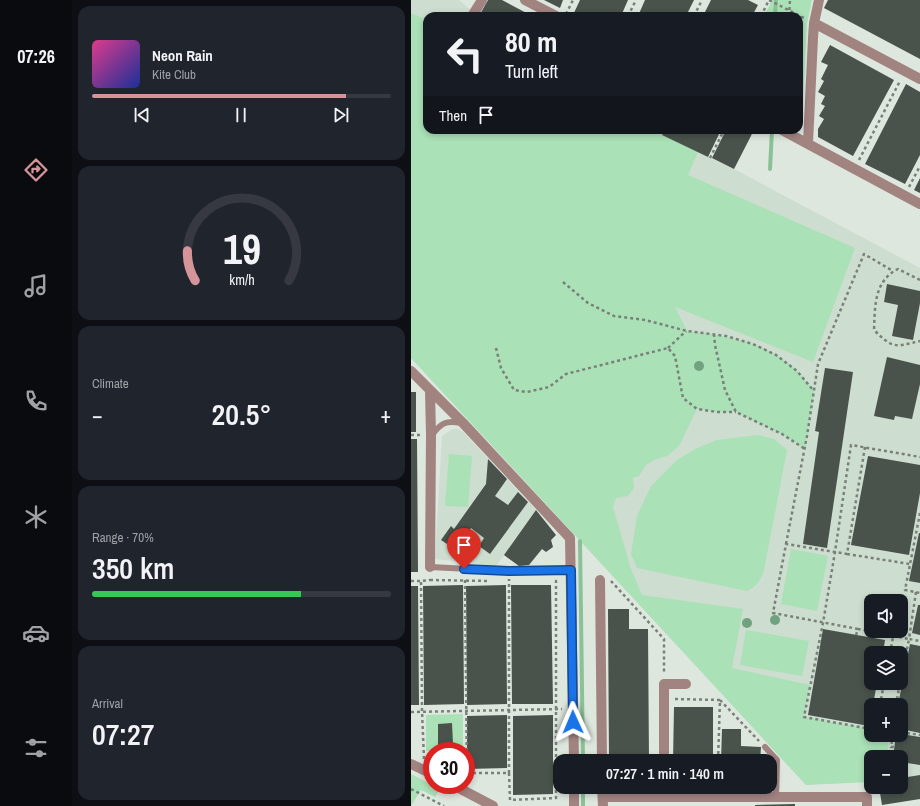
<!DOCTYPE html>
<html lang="en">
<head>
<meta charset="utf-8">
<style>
	:root { --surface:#171b24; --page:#20242c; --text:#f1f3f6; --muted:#9ea1a6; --line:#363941; --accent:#d4949a }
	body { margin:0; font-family:"Archivo Narrow",sans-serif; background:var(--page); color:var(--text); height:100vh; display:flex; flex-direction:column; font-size:15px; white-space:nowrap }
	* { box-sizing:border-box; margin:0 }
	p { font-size:13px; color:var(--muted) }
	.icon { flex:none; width:22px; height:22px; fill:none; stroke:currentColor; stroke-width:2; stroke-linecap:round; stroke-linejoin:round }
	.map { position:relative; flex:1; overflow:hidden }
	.side { display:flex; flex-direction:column; gap:6px; padding:6px; background:#0d0f14; width:339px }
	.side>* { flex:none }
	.banner { position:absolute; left:12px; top:12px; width:380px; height:122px; border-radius:12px; box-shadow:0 2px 6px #0003; background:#171b24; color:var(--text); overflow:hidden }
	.buttons { position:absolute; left:453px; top:594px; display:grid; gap:8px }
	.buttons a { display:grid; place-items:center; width:44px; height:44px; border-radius:8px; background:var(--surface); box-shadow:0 2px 6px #0003; font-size:20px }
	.speed { position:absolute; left:12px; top:742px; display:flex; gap:8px; font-size:20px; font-weight:700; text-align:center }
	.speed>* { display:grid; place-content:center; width:52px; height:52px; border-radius:50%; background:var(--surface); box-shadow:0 2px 6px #0003; line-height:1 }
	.speed .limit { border:6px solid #d22; background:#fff; color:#111 }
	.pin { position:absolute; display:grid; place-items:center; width:34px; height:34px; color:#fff; margin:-41px -17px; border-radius:50% 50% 50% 0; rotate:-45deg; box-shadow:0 0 4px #0007 }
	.pin .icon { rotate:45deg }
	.me { position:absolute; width:44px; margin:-22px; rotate:359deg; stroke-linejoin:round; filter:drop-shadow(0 0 3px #0008) }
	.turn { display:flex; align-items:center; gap:14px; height:84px; padding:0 16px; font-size:18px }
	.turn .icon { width:52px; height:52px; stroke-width:2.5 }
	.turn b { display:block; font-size:28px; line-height:34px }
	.then { display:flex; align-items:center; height:38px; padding:0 16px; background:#0003; gap:8px; font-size:15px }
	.big { font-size:30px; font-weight:600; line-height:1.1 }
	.side .card { flex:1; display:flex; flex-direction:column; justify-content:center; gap:6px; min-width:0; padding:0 14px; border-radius:12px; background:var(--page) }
	.side .dial { align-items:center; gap:0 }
	.dial svg { height:104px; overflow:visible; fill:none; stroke:var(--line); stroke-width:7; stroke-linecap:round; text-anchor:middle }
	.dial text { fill:var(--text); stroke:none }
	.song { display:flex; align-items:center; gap:12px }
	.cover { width:48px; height:48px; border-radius:6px; background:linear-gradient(135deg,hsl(330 70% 55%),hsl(230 70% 35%)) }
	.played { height:4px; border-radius:2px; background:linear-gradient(90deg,var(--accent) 85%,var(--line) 85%) }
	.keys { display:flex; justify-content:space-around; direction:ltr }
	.heat { display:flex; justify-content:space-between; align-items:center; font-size:22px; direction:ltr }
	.charge { height:6px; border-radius:3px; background:linear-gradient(90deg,#34c759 70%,var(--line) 0) }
	.trip { position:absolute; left:142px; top:754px; width:224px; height:40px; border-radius:12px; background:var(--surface); box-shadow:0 2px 6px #0003; font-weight:600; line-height:40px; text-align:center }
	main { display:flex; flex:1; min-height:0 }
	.menu { display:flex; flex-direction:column; width:72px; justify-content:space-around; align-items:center; background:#090b0e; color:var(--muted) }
	.menu .icon { width:28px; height:28px }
	.menu .on { color:var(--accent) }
	.menu b { font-size:18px; color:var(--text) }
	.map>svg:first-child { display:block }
	.built { fill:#cdddcf; fill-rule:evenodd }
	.green { fill:#abe1b6 }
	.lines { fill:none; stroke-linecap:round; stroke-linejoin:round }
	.stream { stroke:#8bc197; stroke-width:4 }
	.building { fill:#49524b }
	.path { stroke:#79807a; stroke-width:2.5; stroke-dasharray:3 3; stroke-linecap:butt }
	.lane { stroke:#a18380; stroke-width:6 }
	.street { stroke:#a18380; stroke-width:10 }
	.tree { fill:#70a280 }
	.route-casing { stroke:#114b97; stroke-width:10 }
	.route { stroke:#1a73e8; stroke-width:7 }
</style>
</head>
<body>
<main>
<nav class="menu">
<b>07:26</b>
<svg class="icon on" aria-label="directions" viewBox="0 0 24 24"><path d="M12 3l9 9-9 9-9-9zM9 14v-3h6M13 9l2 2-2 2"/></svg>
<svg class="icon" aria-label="music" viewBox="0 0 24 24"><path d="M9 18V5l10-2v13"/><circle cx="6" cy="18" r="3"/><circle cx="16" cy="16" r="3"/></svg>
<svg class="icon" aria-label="phone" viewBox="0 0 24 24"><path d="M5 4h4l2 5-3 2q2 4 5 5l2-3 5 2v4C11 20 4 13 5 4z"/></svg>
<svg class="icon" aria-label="climate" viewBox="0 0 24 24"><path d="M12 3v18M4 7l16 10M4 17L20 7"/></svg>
<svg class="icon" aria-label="car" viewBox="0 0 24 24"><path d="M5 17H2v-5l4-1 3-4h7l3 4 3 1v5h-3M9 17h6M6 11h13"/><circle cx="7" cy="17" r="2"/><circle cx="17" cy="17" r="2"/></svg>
<svg class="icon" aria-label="filters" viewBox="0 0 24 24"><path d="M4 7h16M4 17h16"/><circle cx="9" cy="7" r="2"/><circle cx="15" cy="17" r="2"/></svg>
</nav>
<section class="side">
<div class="card">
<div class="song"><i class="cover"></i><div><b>Neon Rain</b><p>Kite Club</p></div></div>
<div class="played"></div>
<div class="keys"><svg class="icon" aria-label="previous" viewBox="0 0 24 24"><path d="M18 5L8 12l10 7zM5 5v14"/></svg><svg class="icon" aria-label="pause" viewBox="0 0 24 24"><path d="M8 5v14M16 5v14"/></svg><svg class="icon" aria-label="next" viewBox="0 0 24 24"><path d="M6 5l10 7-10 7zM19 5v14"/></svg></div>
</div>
<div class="card dial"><svg viewBox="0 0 100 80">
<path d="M14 69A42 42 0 1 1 86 69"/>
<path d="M14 69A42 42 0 0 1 8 46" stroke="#d4949a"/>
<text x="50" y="56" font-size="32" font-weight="700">19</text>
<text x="50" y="72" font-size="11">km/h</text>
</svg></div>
<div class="card"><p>Climate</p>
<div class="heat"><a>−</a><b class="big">20.5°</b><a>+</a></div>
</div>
<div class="card"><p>Range · 70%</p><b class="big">350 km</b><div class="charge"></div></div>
<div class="card"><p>Arrival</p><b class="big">07:27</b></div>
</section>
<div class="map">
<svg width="509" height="806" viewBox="0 0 509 806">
	<rect width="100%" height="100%" fill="#dde7de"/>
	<path class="built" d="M0,0H48L61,11L57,16H16V130H241L323,169L509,268V775L490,778V757H460L399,785H395L0,358ZM460,601H490V631H460ZM460,653H490V683H460ZM460,705H490V735H460Z
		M41,429H47L53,433L125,510L85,566L24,559L31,436Z"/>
	<path class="green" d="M361,0H401L396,24L391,120L388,123V16H353Z
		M0,13L16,20V130H241L287,152L277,175L444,248L402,362L264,307L276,331C316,336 357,341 387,372C392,377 397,384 403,390L394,449L371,434L325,412H306L286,409L268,446L256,456L243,460L235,465L228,476L222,478L223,488L217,496L205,498L202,507L220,569L231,595L332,609L321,668L399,685L393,717L460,729V735H478L476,757H460V782L395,785L0,358Z
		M347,435L363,439L376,450L353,570C349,581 346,586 336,591L226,568L220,554L226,516L240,486L266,460L286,448L306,440Z
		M38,454L61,456L57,507L34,506Z
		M380,549L417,556L406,611L370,604Z
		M335,630L398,641L391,676L329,665Z
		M52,714V750L15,751V715Z
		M0,774L29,789L24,797L10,790L0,806Z"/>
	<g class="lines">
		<path class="stream" d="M364,16L365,0
			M359,169L361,130
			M169,541L172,761
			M172,787V806"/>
	</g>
	<path class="building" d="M77,0H91L121,16H68Z
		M133,0H152L149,8Z
		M169,0H217L210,16H165L162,15Z
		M234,0H283L275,16H227Z
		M300,0H337L347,5L341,16H292Z
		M417,0H509V59L413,8Z
		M419,45L483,80L442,156L407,137V129L413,119L408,116L414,106L410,104L414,96L407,92L413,81L410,79L417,65L410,62Z
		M495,84L509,92V155L494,184L454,164Z
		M254,130H310L297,157L251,135Z
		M315,130H343L323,169L301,158Z
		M509,178V193L503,190Z
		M476,284L509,291V303L502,340L481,336L487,305L473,302Z
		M476,357L509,365V384L501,419L484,416L483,420L463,416Z
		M414,368L442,372L416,548L392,544L408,432L404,431Z
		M0,392H5V432H0Z
		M0,439H6L7,572H0Z
		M457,456L509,465V493L498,555L440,545Z
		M77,459L96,479L84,496L97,505L107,492L117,502L79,554L68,546L73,538L60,528L45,550L30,540L40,526L43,529L75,484Z
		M125,510L145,535L140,540L142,547L135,552L131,549L118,565L108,566L93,555Z
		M508,533H509V583L498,581Z
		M52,585L53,704L13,705L12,586Z
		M95,585L96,704L56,705L55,586Z
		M100,585H140L142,704H101Z
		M0,586H7L8,705H0Z
		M507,605H509V635L501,633Z
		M197,609H218V629H237L238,761H198Z
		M412,629L474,640L472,653H460V683H466L462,705H460L458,726L397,715Z
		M499,644L509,646V733L490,729V705H487Z
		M263,707H302V761H262Z
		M96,715V768L56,769V716Z
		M142,715V794L102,795V716Z
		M41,723L42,744L27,745V724Z
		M311,729H330V746L350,747L349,761H310Z
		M490,734L509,737V765L490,762V757H482L485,735H490Z
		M509,775V799L471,805L468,787H490V778Z
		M199,787H239V789H199Z
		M384,804V806H344V805Z"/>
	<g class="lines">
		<path class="path" d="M155,14L162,0
			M217,16L225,0
			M283,16L291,0
			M350,16L358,0L393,18
			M378,16L379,0
			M388,47L390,16
			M250,134L252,130
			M299,158L313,130
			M448,160L489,81
			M498,187L509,166
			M509,280L487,269C463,281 464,306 463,330C482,349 484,347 509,341
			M152,282L177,303L203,316L234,320L276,331L315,336L342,344L365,355L386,371L402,390
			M303,334L304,345L314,390L325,412L371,434L394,449
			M85,348L90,368L103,390L116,392L138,387L155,374L257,348L264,356L272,398L286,409L306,412H325
			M257,348L275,331
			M0,435H9
			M454,447L436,554L424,552L412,623L393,717L460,729
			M509,513L494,590L509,593
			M375,544L396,436L407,364L453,254L482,271
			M436,554L499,564
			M19,580L79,581
			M54,580L56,781
			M0,581H10
			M200,581L253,639V673
			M505,592L498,639L509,641
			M447,629L362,613L375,544L424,552L440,445L509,457
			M445,635L447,629L498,639L490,679
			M479,653L482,637
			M264,699L309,700L307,761
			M309,700L348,741
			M469,705L473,683
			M485,705L489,683
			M0,712L151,709
			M490,732L509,735
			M482,735L480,747H483
			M13,759L11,711L10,581L19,580V579
			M56,773H98V579
			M98,773L99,800L145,798V581H144
			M0,789L33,806"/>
		<path class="lane" d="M21,435C30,423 35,420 50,423
			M19,567L98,571L160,570
			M354,747L366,760L365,797"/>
		<path class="street" d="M114,0L145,16
			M61,16L71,0
			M403,23L509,79
			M371,130L509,204
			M397,143L402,38L403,23L408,0
			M0,371L52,423L159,538L163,761
			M19,567L20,435L19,390
			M189,580L191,761
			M253,761V684H275
			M0,764L21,774
			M42,785L82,806
			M163,787V806
			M191,787L192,806
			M192,797H456V806"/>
	</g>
	<g class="tree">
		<circle cx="288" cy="366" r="5"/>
		<circle cx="364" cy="620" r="5"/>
		<circle cx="336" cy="623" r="5"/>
	</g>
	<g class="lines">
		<defs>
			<path id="route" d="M53,569L98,571L160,570L162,722"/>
		</defs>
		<use href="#route" class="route-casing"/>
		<use href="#route" class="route"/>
	</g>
</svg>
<div class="buttons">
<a><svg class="icon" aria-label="sound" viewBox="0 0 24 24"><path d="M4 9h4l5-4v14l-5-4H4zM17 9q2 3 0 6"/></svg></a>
<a><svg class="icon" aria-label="layers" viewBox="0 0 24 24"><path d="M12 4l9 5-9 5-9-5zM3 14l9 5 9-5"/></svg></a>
<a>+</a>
<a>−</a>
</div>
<div class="speed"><div class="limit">30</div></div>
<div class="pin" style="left:53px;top:569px;background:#d93025"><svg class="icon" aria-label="arrive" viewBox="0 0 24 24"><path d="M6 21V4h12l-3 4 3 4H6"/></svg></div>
<svg class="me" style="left:162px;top:722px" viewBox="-20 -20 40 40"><path d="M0-17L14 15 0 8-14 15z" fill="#1a73e8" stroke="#fff" stroke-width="4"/></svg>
<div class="trip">07:27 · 1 min · 140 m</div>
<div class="banner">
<div class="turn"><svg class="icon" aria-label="left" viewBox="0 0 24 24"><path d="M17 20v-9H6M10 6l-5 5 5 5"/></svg><div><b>80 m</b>Turn left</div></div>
<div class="then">Then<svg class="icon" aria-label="arrive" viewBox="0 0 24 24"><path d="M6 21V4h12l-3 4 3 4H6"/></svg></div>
</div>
</div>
</main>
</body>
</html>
